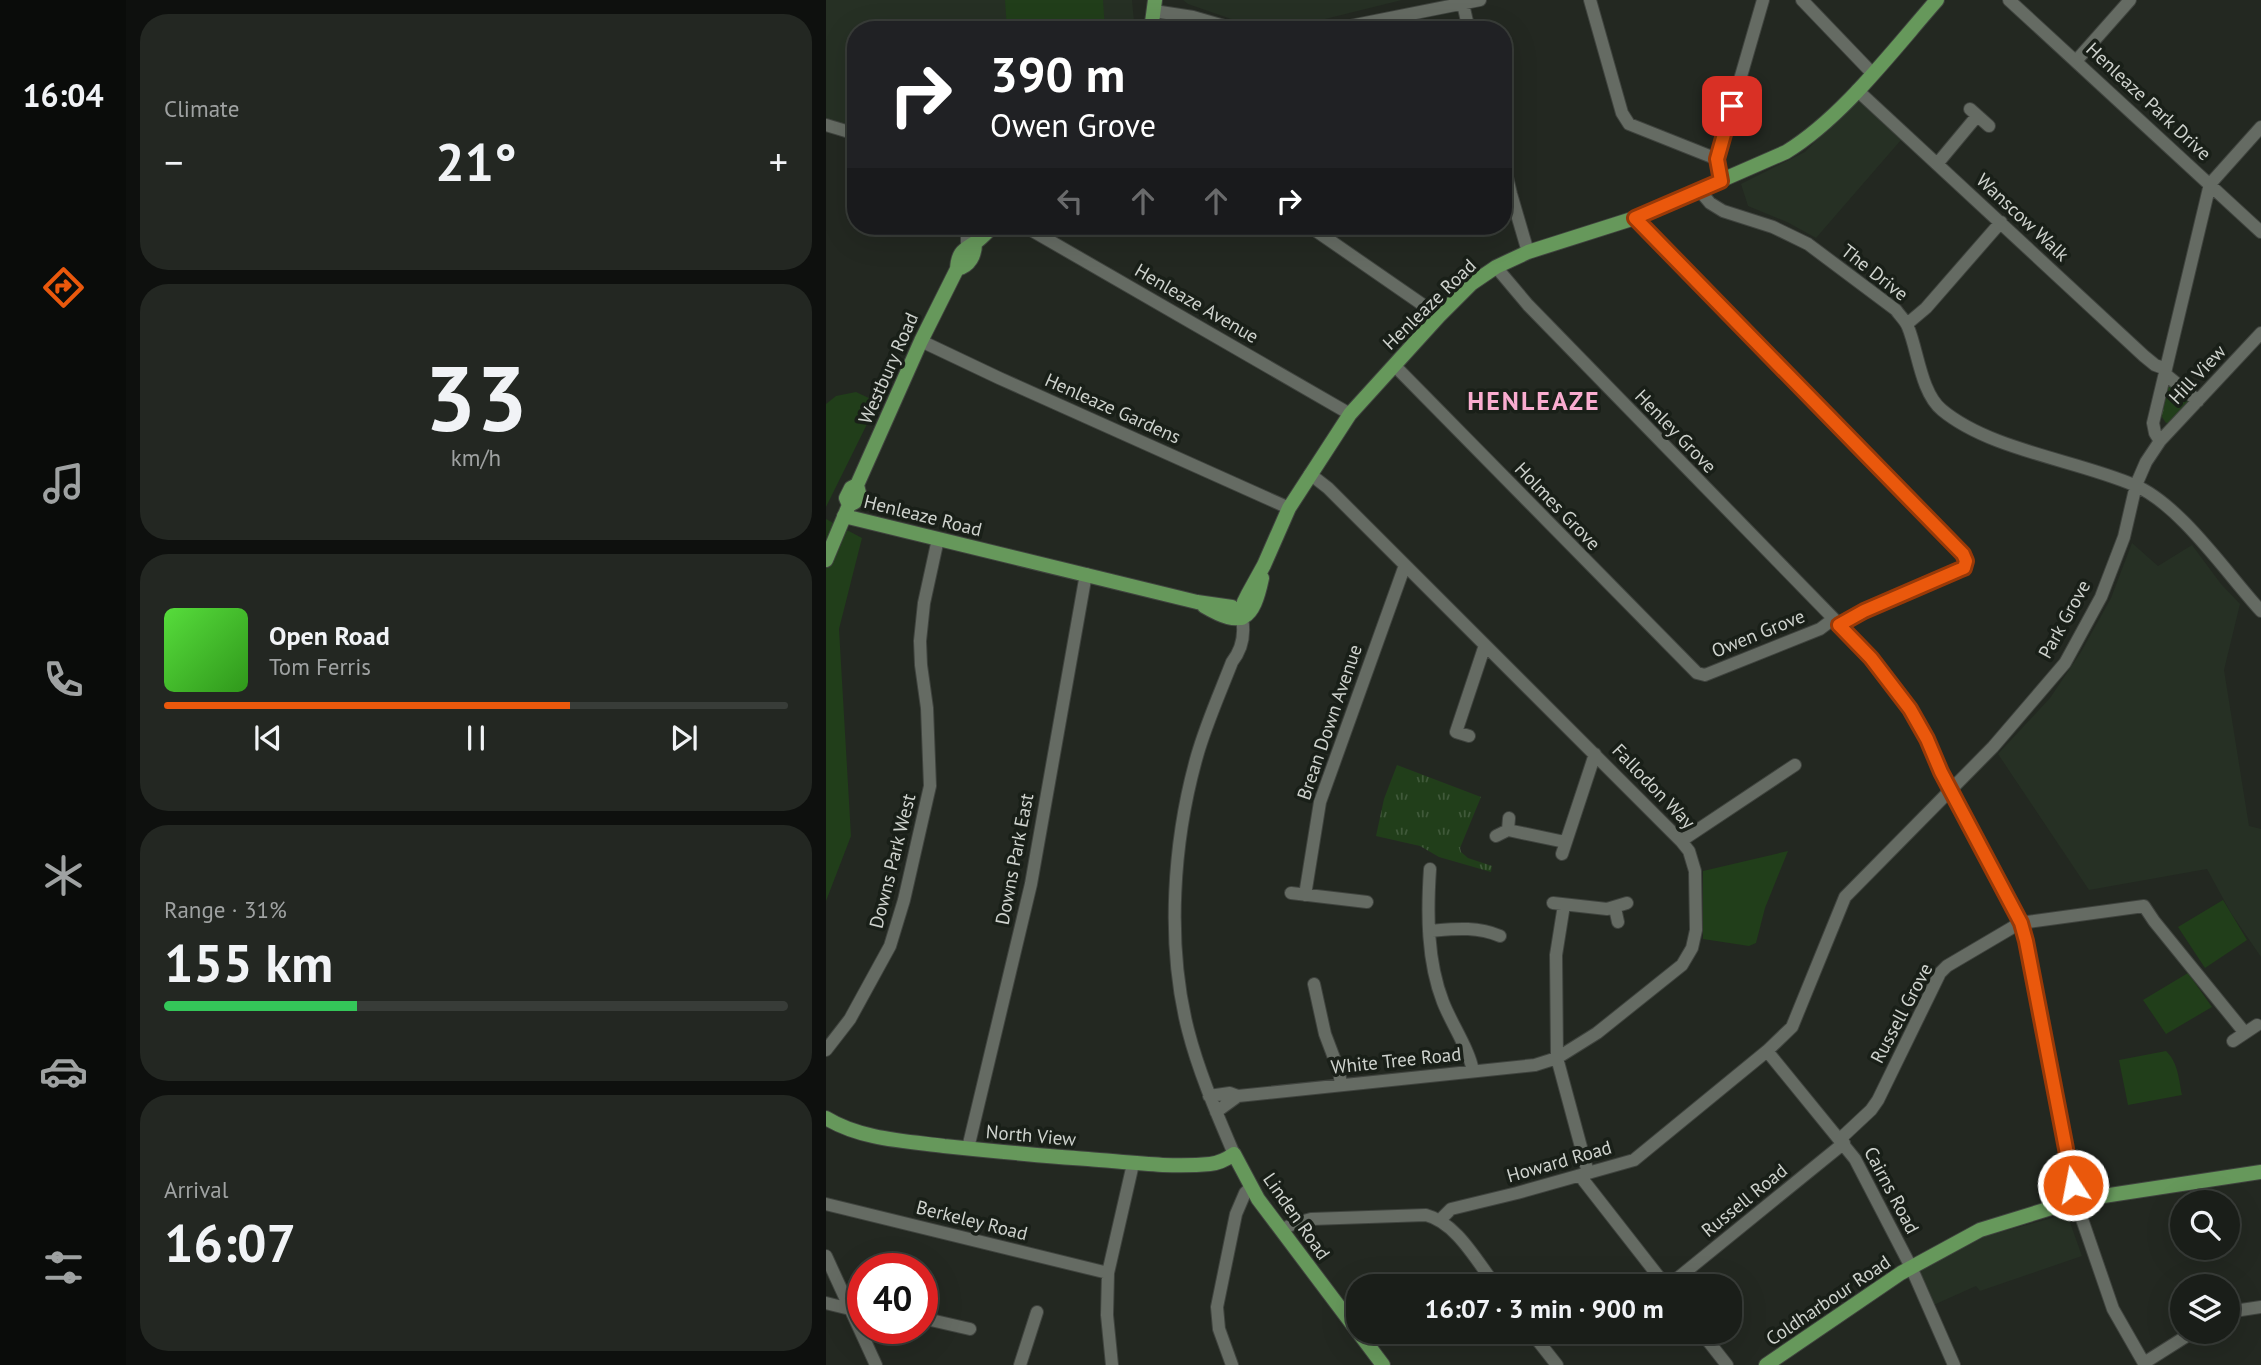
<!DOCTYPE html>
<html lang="en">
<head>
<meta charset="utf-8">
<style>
	:root { --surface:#1a1e19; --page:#232722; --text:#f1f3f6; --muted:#9fa2a2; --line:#383c38; --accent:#ea580c }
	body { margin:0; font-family:"PT Sans",sans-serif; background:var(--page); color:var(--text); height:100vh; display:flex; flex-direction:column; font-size:26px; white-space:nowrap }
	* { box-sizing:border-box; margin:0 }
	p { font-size:23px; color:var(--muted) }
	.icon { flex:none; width:38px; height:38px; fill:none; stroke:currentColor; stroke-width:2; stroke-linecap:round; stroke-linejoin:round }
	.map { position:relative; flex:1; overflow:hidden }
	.side { display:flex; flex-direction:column; gap:14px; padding:14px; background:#0e100e; width:700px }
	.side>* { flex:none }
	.guide { position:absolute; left:21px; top:21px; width:665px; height:214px; border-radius:28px; box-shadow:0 7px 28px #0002,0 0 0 2px var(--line); background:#202124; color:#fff; overflow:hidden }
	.controls { position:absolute; left:1344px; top:1190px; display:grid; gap:14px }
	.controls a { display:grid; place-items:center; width:70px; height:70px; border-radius:50%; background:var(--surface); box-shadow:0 7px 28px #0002,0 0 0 2px var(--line); font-size:35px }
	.speed { position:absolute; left:21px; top:1253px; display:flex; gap:14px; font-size:35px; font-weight:700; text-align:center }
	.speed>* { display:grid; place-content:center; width:91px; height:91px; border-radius:50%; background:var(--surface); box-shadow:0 7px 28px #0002,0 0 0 2px var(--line); line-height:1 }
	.speed .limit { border:10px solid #d22; background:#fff; color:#111 }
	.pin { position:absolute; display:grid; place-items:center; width:60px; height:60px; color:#fff; margin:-30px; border-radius:14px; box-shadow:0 4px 10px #0006 }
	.me { position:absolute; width:77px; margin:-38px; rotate:349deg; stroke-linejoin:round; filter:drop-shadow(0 0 5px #0008) }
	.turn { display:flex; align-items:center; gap:24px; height:147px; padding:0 28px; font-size:32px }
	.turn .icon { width:91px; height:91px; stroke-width:2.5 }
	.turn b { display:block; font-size:49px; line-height:60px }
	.lanes { display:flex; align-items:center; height:66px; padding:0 28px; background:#0003; justify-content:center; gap:35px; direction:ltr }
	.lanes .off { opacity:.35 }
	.big { font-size:52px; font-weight:800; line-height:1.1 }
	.side .widget { flex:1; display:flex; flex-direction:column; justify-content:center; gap:10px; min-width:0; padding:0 24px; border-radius:28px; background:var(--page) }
	.side .dial { align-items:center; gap:0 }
	.dial b { font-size:91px; line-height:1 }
	.song { display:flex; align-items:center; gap:21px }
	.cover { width:84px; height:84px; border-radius:10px; background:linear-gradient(135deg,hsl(110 70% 55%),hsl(110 70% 35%)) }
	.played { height:7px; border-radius:4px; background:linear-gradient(90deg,var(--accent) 65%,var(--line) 65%) }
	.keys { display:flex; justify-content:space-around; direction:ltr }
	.heat { display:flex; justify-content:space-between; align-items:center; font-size:38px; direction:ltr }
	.charge { height:10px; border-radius:5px; background:linear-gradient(90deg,#34c759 31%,var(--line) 0) }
	.trip { position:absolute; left:520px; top:1274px; width:396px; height:70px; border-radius:28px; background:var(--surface); box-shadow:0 7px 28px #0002,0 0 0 2px var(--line); font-weight:800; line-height:70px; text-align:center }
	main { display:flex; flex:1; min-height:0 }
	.menu { display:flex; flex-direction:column; width:126px; justify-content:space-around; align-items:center; background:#0a0c0a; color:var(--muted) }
	.menu .icon { width:49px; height:49px }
	.menu .active { color:var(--accent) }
	.menu b { font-size:32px; color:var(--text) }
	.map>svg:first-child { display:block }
	.built { fill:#263024 }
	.grass { fill:url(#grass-tufts) }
	.park { fill:#213e1a }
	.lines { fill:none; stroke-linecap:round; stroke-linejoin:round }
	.minor-casing { stroke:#3f433e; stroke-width:14 }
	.major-casing { stroke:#3f433e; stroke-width:16 }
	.minor { stroke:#656b63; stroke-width:12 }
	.major { stroke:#66985b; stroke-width:14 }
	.route-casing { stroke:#983908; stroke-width:18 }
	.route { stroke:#ea580c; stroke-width:12 }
	.labels { text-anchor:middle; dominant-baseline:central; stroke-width:7; stroke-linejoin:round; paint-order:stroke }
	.street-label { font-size:19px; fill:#cfd3ce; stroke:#191f18 }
	.district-label { font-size:26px; font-weight:bold; letter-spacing:2px; fill:#f9add0; stroke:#191f18 }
</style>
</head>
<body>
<main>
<nav class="menu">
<b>16:04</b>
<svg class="icon active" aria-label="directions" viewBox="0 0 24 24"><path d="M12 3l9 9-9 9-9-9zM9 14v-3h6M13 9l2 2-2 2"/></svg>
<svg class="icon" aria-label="music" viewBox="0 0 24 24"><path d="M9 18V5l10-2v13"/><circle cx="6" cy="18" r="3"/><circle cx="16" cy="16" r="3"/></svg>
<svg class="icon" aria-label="phone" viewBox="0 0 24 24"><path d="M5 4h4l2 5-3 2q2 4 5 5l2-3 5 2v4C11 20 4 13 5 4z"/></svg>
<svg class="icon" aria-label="climate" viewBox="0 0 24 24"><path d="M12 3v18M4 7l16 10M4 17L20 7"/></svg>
<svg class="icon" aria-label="car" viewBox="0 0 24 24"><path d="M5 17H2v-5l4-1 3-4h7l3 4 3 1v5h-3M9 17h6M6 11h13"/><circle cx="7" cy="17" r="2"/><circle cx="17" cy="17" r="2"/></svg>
<svg class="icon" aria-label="filters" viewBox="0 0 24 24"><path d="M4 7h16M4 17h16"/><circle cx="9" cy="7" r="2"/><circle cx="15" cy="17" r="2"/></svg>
</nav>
<section class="side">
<div class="widget"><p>Climate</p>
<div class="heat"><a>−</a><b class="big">21°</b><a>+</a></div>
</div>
<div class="widget dial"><b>33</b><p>km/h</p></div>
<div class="widget">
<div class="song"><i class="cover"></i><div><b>Open Road</b><p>Tom Ferris</p></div></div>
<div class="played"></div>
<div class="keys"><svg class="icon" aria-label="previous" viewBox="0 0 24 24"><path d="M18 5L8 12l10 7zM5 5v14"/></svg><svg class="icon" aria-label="pause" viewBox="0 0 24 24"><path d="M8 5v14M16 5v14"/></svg><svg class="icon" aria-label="next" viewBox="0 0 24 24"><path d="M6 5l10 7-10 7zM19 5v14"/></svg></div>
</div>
<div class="widget"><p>Range · 31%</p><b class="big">155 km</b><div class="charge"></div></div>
<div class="widget"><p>Arrival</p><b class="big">16:07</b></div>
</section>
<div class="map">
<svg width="1435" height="1365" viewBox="0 0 1435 1365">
	<defs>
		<pattern id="grass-tufts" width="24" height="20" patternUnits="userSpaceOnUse" patternTransform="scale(1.75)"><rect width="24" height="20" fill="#213e1a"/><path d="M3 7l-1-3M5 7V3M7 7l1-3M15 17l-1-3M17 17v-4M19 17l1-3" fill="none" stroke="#40593a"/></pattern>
	</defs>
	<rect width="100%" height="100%" fill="#232821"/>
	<path class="built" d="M0,0H306L308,21L306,30H30V129L0,119Z
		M357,0H576L487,22L449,26L411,21L362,4Z
		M1031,99L1075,140L990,238L961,222L922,206L915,184L979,152Z
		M1306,543L1332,566L1366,545L1395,584L1414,604L1398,670L1423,826L1435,829V957L1405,913L1381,869L1263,890L1172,754L1224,698L1255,652L1285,598Z
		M1241,1214L1256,1256L1154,1291L1150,1286L1103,1307L1086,1271L1157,1237Z"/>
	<path class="grass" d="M1341,383L1364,402L1346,422L1340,423L1334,414Z
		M571,765L655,797L634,848L635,852L642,858L666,866L665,872L613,857L594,846L550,836L558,799Z"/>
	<path class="park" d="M179,0H277L279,30H181Z
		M30,392L45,399L46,414L0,507V404L10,396Z
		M0,519L36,538L13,629L25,836L0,901Z
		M962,851L939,908L930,943L923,946L877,939V871Z
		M1397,900L1421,940L1379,968L1352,927Z
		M1362,973L1386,1007L1340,1034L1317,1000Z
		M1340,1051C1352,1062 1353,1080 1356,1095L1302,1105L1293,1060Z"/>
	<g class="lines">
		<defs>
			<path id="minor" d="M764,0L796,113L803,124L891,159
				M976,0L1046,73
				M1183,0L1435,232
				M637,4L643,30
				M328,11L367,17L412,30
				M486,30L524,26L654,0
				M1250,61L1304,0
				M1031,90L1318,356L1329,365L1340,369
				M1144,109L1163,126
				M0,125L30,134
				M677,161L685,194L702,252
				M1111,164L1151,116
				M895,181L891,159L937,0
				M874,191L884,203L897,211L947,227L982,244L1070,310C1074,316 1080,321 1082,327C1092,351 1095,393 1116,410C1164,450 1250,460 1308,485C1354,504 1401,574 1435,611
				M809,218L1137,554L1140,561L1138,568L1133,571L1038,611L1012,625
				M141,226V246
				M198,226L524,414
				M483,226L613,316
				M670,267L702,305L1046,658L1066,683L1101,739L1115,772L1194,923L1200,941L1247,1185L1256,1219L1287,1309L1319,1365
				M1081,324L1100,308L1175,222
				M95,341L173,378L463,508
				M568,365L871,673L879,675L994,629L1006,620
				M1339,374L1372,401
				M1334,441L1329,433L1327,423L1384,184L1435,127
				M643,736L630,732L659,645
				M682,830L739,842
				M670,836L682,830L683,818
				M855,841L969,765
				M736,854L769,754
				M604,869C601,913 601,961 617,1002C626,1025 643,1049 647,1071
				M465,893L541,902
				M479,895L494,802L579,565
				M727,903L781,909L801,903
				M738,905L730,955L731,1058L762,1173
				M789,908L792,922
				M603,931C628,929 650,926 674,936
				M488,984L499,1034L513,1071L515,1085
				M1407,1041L1431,1025
				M0,1050L24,1019L64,946L78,900L104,786L101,708L95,665L94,641L98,603L112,539
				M941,1051L1029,1159L1085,1267L1128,1365
				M383,1096L404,1093L412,1096L709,1065L731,1058L771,1033L856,965L866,948L870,930L869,871L863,851L855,841L502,488L484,474
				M390,1112L412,1096
				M1014,1139L1045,1110L1052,1100L1114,973L1121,966L1194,923L1318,906L1328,921L1419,1033
				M142,1148L205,884L260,574
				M408,1154C391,1114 373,1073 362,1030C340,944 347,841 371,756C380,724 394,693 406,662C417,648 419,634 416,618
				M755,1175L758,1181L840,1286
				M0,1204L282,1273
				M614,1220L625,1209L691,1193L808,1160L941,1051L966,1027L1019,897L1167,747L1239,663L1275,597L1298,537L1310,485L1320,462L1334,441L1435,333
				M455,1230L467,1224L485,1219L600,1215C631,1223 651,1262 670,1286
				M0,1256L50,1365
				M842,1286L1018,1143
				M21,1300L37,1304
				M0,1303L24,1309
				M1402,1312L1435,1307
				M96,1318L144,1329
				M705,1332L731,1365
				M875,1332L901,1365
				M1318,1363L1367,1332
				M194,1365L211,1312
				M286,1365L281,1315L282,1273L307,1164
				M406,1365L393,1329L391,1307L410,1214L419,1193L425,1187"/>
			<path id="major" d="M325,30L329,0
				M131,269C144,266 149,255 149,243
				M23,505L20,498L25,488L31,485L95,341L131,269C132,251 138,250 150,242C156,238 162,231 167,226
				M18,516L371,602L406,607L416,618
				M0,560L23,505L29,502L33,493L31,485
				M378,606C417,629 427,620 436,578
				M416,618L418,602L422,594L438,565L463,508L524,414L613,316L645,284L670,267L702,252L809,218L960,152C1016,118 1067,50 1111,0
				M0,1118C34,1139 79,1141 118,1146C166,1151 214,1156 262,1159C302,1162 344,1168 384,1164C394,1163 401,1159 408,1154L432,1199L557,1365
				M940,1365L1075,1273L1154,1230L1251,1200L1435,1172"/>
		</defs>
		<use href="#minor" class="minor-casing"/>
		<use href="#major" class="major-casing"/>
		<use href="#minor" class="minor"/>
		<use href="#major" class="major"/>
	</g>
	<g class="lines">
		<defs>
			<path id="route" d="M906,106L891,159L895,181L809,218L1137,554L1140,561L1138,568L1133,570L1038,611L1013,625L1045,658L1084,709L1101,739L1115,772L1195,923L1200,941L1247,1185"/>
		</defs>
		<use href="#route" class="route-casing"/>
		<use href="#route" class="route"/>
	</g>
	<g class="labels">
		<g class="street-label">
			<text transform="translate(1323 101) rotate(43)">Henleaze Park Drive</text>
			<text transform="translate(1197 217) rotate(43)">Wanscow Walk</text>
			<text transform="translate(1049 272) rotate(38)">The Drive</text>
			<text transform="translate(371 303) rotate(30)">Henleaze Avenue</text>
			<text transform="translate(603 304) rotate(-44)">Henleaze Road</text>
			<text transform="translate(62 368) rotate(-66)">Westbury Road</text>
			<text transform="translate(1371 374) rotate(-47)">Hill View</text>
			<text transform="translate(287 408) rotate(24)">Henleaze Gardens</text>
			<text transform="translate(850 431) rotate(46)">Henley Grove</text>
			<text transform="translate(732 506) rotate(46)">Holmes Grove</text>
			<text transform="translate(97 515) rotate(14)">Henleaze Road</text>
			<text transform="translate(1238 619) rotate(-61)">Park Grove</text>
			<text transform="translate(932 633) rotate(-22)">Owen Grove</text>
			<text transform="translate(503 722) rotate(-71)">Brean Down Avenue</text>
			<text transform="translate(828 786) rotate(46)">Fallodon Way</text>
			<text transform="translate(188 859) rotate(-79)">Downs Park East</text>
			<text transform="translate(66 861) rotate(-76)">Downs Park West</text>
			<text transform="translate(1075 1013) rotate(-62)">Russell Grove</text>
			<text transform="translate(570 1060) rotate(-6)">White Tree Road</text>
			<text transform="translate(205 1135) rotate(5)">North View</text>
			<text transform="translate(733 1161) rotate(-16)">Howard Road</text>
			<text transform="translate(1066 1190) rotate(62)">Cairns Road</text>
			<text transform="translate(918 1200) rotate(-39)">Russell Road</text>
			<text transform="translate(471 1216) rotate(55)">Linden Road</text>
			<text transform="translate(146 1220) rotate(14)">Berkeley Road</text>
			<text transform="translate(1002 1300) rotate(-34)">Coldharbour Road</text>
		</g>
		<g class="district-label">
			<text x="708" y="400">HENLEAZE</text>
		</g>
	</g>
</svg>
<div class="controls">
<a><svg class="icon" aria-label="search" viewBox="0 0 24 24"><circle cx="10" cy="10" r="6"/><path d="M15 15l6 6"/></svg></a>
<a><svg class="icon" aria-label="layers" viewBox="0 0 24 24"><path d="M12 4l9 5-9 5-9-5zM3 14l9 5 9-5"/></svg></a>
</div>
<div class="speed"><div class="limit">40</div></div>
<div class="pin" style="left:906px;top:106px;background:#d93025"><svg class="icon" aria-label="arrive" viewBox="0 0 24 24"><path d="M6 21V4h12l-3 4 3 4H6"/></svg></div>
<svg class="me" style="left:1247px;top:1185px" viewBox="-20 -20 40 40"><circle r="17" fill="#ea580c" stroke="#fff" stroke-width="3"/><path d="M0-11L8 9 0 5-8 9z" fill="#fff"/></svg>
<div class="trip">16:07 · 3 min · 900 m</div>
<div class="guide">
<div class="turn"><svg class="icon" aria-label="right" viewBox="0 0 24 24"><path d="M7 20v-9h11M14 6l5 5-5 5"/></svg><div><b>390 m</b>Owen Grove</div></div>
<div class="lanes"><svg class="icon off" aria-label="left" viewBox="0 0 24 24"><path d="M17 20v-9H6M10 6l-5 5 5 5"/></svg><svg class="icon off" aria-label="ahead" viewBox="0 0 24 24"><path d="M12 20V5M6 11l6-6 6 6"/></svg><svg class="icon off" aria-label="ahead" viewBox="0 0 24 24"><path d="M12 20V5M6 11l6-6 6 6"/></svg><svg class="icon" aria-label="right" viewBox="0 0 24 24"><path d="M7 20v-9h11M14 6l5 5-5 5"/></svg></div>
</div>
</div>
</main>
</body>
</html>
